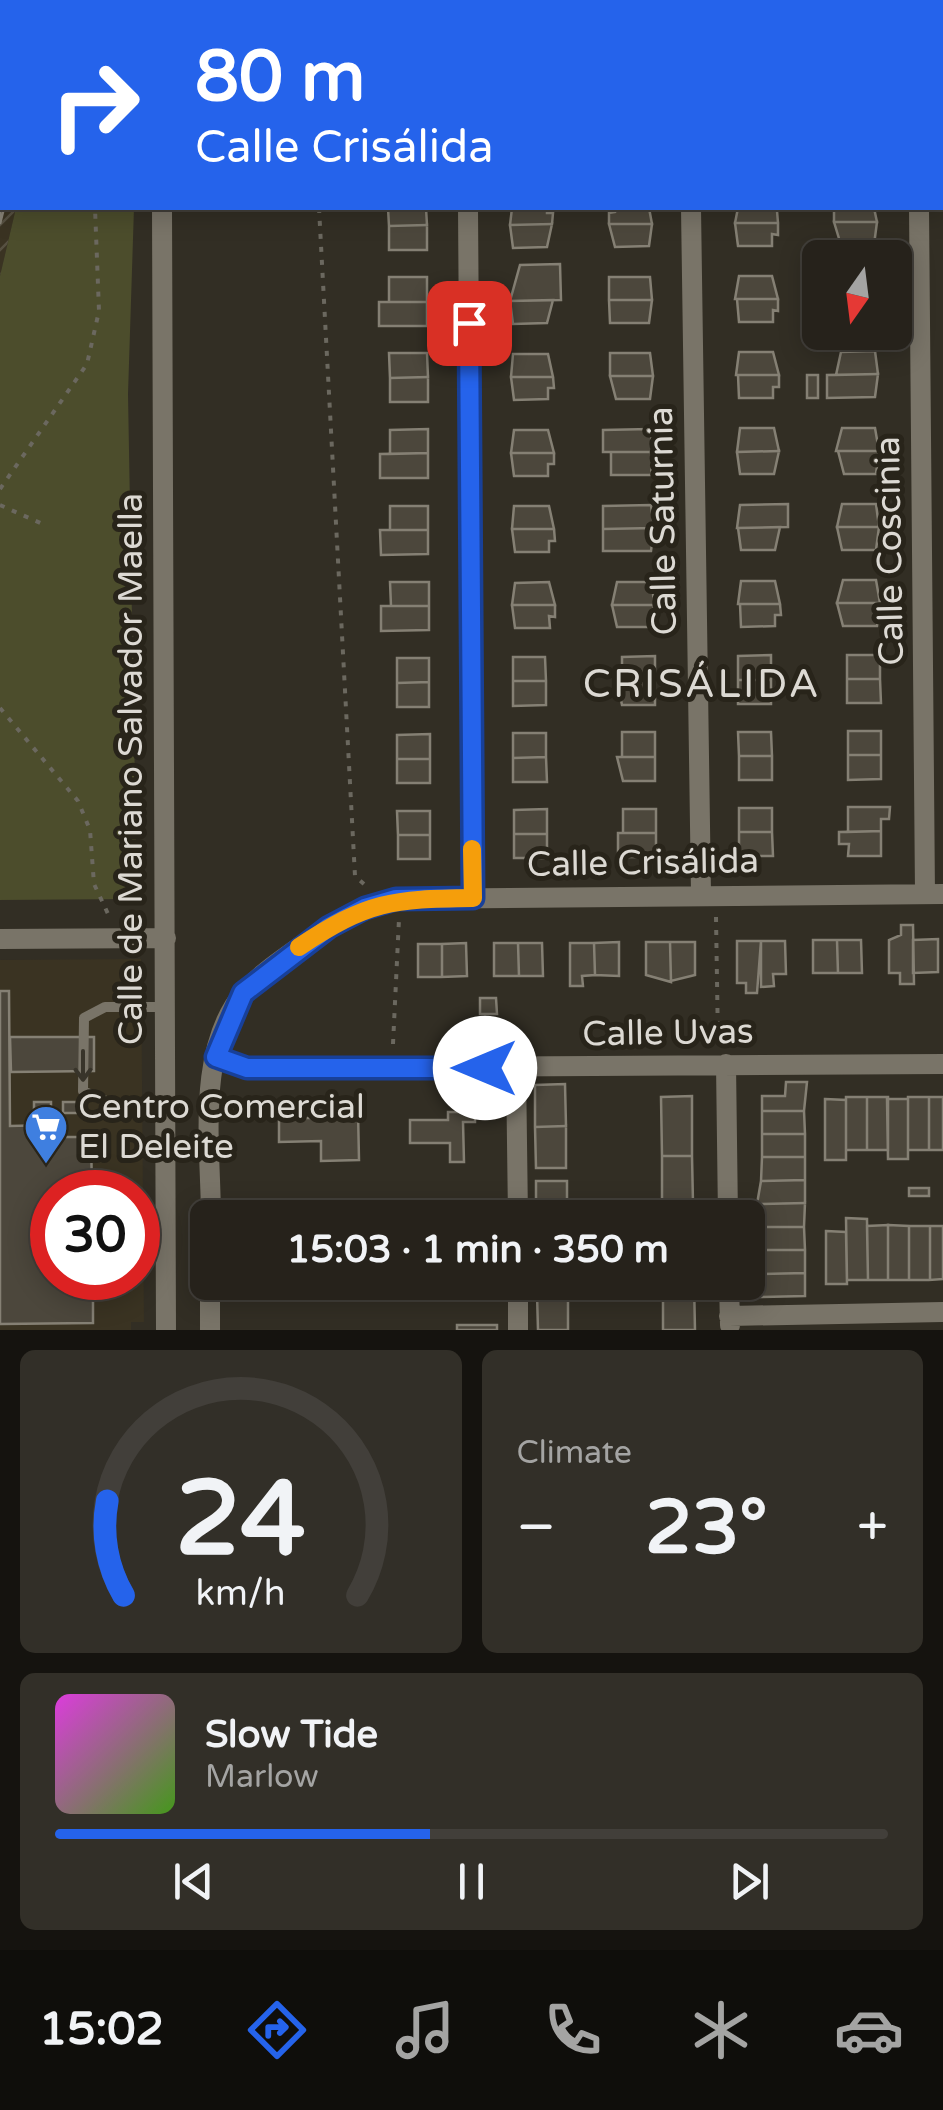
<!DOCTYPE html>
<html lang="en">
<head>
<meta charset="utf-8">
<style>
	:root { --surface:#26221b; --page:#322f28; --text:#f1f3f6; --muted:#a4a4a3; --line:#423f3a; --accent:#2563eb }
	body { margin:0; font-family:"Varela Round",sans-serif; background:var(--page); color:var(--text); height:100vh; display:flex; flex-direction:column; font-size:38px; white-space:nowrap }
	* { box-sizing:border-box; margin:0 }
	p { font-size:32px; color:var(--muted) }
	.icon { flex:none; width:55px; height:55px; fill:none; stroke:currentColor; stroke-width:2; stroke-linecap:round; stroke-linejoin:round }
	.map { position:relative; height:1330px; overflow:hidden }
	.side { display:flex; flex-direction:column; gap:20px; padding:20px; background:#15130f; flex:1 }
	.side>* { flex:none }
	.banner { position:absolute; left:0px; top:0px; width:945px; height:210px; box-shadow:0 5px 25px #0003,0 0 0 2px var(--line); background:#2563eb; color:#fff; overflow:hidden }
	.needle { width:65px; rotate:194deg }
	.controls { position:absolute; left:802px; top:240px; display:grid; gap:20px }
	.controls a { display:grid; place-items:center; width:110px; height:110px; border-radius:15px; background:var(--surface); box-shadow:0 5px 25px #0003,0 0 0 2px var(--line); font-size:50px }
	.speed { position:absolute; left:30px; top:1170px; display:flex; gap:20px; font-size:50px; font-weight:700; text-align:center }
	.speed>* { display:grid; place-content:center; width:130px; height:130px; border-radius:50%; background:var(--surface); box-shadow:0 5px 25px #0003,0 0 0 2px var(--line); line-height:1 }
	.speed .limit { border:15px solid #d22; background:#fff; color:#111 }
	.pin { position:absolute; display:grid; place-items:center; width:85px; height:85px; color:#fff; margin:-42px; border-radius:20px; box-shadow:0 5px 15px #0006 }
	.me { position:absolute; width:110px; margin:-55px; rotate:270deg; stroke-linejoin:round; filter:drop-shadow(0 0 8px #0008) }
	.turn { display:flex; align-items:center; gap:35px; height:210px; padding:0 30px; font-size:45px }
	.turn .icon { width:130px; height:130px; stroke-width:2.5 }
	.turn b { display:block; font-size:70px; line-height:85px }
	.big { font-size:75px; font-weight:700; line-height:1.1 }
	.side .widget { flex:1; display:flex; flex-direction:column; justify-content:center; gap:15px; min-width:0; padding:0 35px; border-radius:15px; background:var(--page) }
	.side .dial { align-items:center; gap:0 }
	.dial svg { height:260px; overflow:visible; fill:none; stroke:var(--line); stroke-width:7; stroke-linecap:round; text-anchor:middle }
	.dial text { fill:var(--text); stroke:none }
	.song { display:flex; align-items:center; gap:30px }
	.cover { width:120px; height:120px; border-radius:15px; background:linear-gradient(135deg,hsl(300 70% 55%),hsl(100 70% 35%)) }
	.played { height:10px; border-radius:5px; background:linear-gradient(90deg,var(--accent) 45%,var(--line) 45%) }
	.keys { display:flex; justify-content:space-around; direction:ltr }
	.heat { display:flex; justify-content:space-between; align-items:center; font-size:55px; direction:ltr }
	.side .tiles { flex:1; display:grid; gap:20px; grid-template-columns:1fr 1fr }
	.widget:last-child { grid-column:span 2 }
	.trip { position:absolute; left:190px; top:1200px; width:575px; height:100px; border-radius:15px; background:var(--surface); box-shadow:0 5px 25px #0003,0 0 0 2px var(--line); font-weight:700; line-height:100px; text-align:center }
	.tab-bar { display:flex; height:160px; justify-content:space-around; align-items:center; background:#0f0e0b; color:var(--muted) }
	.tab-bar .icon { width:70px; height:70px }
	.tab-bar .on { color:var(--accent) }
	.tab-bar b { font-size:45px; color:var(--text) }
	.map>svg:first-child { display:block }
	.built { fill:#3a3322; fill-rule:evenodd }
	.industrial { fill:url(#industrial-furrows) }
	.park { fill:#4c4d2c }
	.building { fill:#4c473c; stroke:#858074; stroke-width:2.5 }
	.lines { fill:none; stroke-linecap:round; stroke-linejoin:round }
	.path { stroke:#6b685f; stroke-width:4; stroke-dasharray:5 8; stroke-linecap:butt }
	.lane { stroke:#797468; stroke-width:10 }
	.street { stroke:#797468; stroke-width:20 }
	.oneway { stroke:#38342a }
	.route-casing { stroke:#184099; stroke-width:25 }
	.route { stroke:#2563eb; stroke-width:18 }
	.slow { stroke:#f59e0b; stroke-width:18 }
	.labels { text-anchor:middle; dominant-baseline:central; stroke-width:10; stroke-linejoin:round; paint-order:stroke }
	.street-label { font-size:35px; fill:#dcd9d3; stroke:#28241a }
	.poi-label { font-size:35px; fill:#dcd9d3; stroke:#28241a; text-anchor:start }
	.quarter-label { font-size:40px; letter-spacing:2.5px; fill:#dcd9d3; stroke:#28241a }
</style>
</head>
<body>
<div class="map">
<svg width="943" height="1330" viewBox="0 0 943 1330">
	<defs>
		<pattern id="industrial-furrows" width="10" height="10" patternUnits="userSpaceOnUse" patternTransform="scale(2.5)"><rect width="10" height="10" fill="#3a3322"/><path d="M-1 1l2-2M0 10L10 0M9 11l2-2" fill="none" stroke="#565041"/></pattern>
	</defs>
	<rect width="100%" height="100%" fill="#322e24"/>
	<path class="built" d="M141,959L144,1322H131V1330H0V960ZM52,1192H138V1278H52Z"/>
	<path class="industrial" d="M0,0H60L2,2V208H16L0,276Z"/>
	<path class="park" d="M16,208H134L128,394L137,899L0,900V276Z"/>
	<path class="building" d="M0,37L4,208L0,224Z
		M388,208H426L427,225L389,226Z
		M512,208H547V213H553L552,224L510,225Z
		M615,208H649L652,224H609V213L615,212Z
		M738,208H772L777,211L778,223H735Z
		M840,208H874L877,222H834V211Z
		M834,222H877L874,245H841Z
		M735,223H778V235L772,234V246H738Z
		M552,224L547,247L513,248L510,225Z
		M609,224H652L649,246L615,247Z
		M427,225V250H389V226Z
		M560,264L561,300L510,301L520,265Z
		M739,276H772L778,299H735Z
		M389,277H427V302H389Z
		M609,277H650L652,300H609Z
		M737,299H778V311L773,310V322H739Z
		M553,300L547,323L513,324L510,301Z
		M609,300H652L649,323H610Z
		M379,302H427V326H379Z
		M875,351L878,374L836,375L841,352Z
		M739,352H773L779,375H736Z
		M389,353H427L428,377L390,378Z
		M610,353H650L653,376H610Z
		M513,354H548L553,377H511Z
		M878,374L875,397L827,398V375Z
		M738,375H779V387H773V398H739Z
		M807,375H818V398H807Z
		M610,376H653L650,399H616Z
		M428,377V402H390V378Z
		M511,377H553L554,388H548V399L514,400Z
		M740,428H774L779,451L737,452Z
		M842,428H875L879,451H836Z
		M428,429V453L390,454V430Z
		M650,429L653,452H603V430Z
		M514,430H548L554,453H511Z
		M779,451L774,474H740L737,452Z
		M838,451H879L876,474H844Z
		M611,452H653L651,475H611Z
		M428,453V478H380V454Z
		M511,453H554V464H548V476H514Z
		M788,504V527L737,528L740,505Z
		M842,504H876L879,527H837Z
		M651,505L654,528L603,529V506Z
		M390,506H428V530H390Z
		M514,506H549L554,529H512Z
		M780,527L775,550H741L738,528Z
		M837,527H879L876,550H842Z
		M654,528L651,551H603V529Z
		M512,529H554L555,541H549V552H515Z
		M380,530H428V554L381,555Z
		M843,580H876L880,603H837Z
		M741,581H775L780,604H738Z
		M390,582H429V606H391Z
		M549,582L555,605H512L515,583Z
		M617,582H652L654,605H612Z
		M837,603H880L877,626H843Z
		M740,604H780L781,615H775V626L741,627Z
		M512,605H555V617L549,616L550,628H515Z
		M612,605H654L652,627H617Z
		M381,606H429V630L381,631Z
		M771,655V680H738V656Z
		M847,655H880V679H847Z
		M655,656V681H622V657Z
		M513,657H545L546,681H513Z
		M397,658H429V682L397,683Z
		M847,679H880L881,703H847Z
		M738,680H771V704H738Z
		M513,681H546V705L513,706Z
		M617,681H655V705H622Z
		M429,682V707H397V683Z
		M848,731H881V755H848Z
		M622,732H655V757H622Z
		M738,732H771L772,756H739Z
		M513,733H546V757L513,758Z
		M430,734V759H397V735Z
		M848,755H881V779L848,780Z
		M739,756H772V780H739Z
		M546,757L547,782H513V758Z
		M617,757H655V781H623Z
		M397,759H430V783H397Z
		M848,807H890L889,819H881V831L848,832Z
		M739,808H772V832H739Z
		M547,809V834H514V810Z
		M623,809H656V833H623Z
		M397,811H430V835H398Z
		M881,831V856H848L849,844H839V832Z
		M739,832H772L773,856H739Z
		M618,833H656V857H618Z
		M514,834H547V858H514Z
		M398,835H430V859H398Z
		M901,925H913L914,984H900V973H889V940L901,935Z
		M938,939V972L913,973V940Z
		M813,940H837L838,973H813Z
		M837,940H861L862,973H838Z
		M737,941H761L757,993H746V983H737Z
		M761,941H785L786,974H773L774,986L761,987Z
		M619,942V976L595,975L594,943Z
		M646,942H670L671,982L646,975Z
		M670,942H695V975L671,981Z
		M466,943L467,976L442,977V944Z
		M494,943H518L519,976H494Z
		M518,943H542L543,976H519Z
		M570,943H594L595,975L582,976L583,986H570Z
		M418,944H442V977H418Z
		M0,991H9L10,1126L50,1125L51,1137H91L92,1192H52V1278H93V1323L0,1324Z
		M480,998H496L497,1014H480Z
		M10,1037H94V1071L11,1072Z
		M786,1082H807L804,1111H762V1096H785Z
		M565,1084L566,1126L535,1127V1085Z
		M692,1096V1156H662L661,1097Z
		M846,1097H867V1150H846Z
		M867,1097H888V1150H867Z
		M929,1097H943V1150H929Z
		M929,1097V1150H908V1097Z
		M825,1099L846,1100V1160H825Z
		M887,1099H908V1159H888Z
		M34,1102H51V1114H34Z
		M63,1102H80V1113H63Z
		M320,1111H358L359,1160L321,1161V1141L279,1142V1118H320Z
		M762,1111H804L805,1134H762Z
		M448,1112H475V1122H463L464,1162H450V1143H410V1120H448Z
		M566,1126V1168H536L535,1127Z
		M762,1134H805V1157H762Z
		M662,1156H692L693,1203H662Z
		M762,1157H805V1180L761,1181Z
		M805,1180V1203L757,1204L761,1181Z
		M536,1181H567V1210H536Z
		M909,1188H929V1196H909Z
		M805,1203L804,1227H761V1204Z
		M536,1210H567V1218H536Z
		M846,1218L867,1219L868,1280H847Z
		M888,1225L909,1226V1280H888Z
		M888,1225V1280H868L867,1226Z
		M909,1226H930V1280H909Z
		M930,1226H943V1279L930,1280Z
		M761,1227H804L805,1250H761Z
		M826,1231L846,1232L847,1284H826Z
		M761,1250H805V1273L761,1274Z
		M805,1273V1296L761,1297V1274Z
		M537,1282H568V1293L537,1294Z
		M663,1282H694L695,1330H663Z
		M568,1293V1330H538L537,1294Z
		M457,1325H497V1330H457Z"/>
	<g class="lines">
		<path class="path" d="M305,2V0
			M319,208L355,876L365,885
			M0,489L87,364L99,311L95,208
			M0,505L47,526
			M0,708L78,801L90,830L94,884L110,918
			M716,917L718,1043
			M393,1044L399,919"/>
		<path class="lane" d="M164,1103H111L83,1091L84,1018L105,1007H164"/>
		<path class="street" d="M64,0L71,2
			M92,0V2
			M232,2V0
			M942,86H943
			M162,208L166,1330
			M468,208L473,898
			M691,208L701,894
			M919,208L925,894
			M0,939L166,938
			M216,1057L247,1068L943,1064
			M726,1064L728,1218
			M516,1067L518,1218
			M211,1218C211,1149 195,1048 245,991C260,974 281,960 299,947C330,926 360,909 396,899L943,894
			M518,1282V1330
			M729,1282L730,1325
			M729,1316L943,1312
			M210,1330V1282"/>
	</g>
	<defs><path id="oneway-shaft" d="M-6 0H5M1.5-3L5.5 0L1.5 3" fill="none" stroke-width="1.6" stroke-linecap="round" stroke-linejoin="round" transform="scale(2.5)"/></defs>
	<use class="oneway" href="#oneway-shaft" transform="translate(83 1066) rotate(90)"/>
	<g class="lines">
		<defs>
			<path id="route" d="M469,323L473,898L396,899L365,908L329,927L243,993L216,1057L247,1068H485"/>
		</defs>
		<use href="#route" class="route-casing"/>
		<use href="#route" class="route"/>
		<path class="slow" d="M299,947C368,901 392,899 473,898L472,849"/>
	</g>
	<defs>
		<symbol id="supermarket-pin" viewBox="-11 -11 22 30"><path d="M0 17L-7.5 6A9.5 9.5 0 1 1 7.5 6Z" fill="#3f7fe0" stroke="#28241a"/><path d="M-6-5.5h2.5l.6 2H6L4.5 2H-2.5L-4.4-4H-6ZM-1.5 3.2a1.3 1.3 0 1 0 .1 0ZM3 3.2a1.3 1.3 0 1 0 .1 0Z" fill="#fff"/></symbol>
	</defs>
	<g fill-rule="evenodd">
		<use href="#supermarket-pin" x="21" y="1102" width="50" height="68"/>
	</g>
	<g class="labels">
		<g class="street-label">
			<text transform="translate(663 521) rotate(-91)">Calle Saturnia</text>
			<text transform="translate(890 551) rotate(-91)">Calle Coscinia</text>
			<text transform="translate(131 769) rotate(-90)">Calle de Mariano Salvador Maella</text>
			<text transform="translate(643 863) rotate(-1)">Calle Crisálida</text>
			<text transform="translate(668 1033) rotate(-1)">Calle Uvas</text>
		</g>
		<g class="poi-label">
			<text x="78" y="1107">Centro Comercial<tspan x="78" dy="40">El Deleite</tspan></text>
		</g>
		<g class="quarter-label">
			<text x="702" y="684">CRISÁLIDA</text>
		</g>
	</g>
</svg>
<div class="controls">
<a><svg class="needle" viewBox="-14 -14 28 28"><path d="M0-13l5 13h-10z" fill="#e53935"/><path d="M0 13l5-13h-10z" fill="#a4a4a3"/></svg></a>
</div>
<div class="speed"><div class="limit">30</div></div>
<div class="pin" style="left:469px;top:323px;background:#d93025"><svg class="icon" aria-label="arrive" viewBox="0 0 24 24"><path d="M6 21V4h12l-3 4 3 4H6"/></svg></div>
<svg class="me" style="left:485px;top:1068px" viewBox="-20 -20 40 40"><circle r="19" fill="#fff"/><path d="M0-13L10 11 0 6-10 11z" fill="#2563eb"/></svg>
<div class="trip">15:03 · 1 min · 350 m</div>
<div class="banner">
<div class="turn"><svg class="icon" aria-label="right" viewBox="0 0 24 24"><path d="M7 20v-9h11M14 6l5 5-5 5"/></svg><div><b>80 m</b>Calle Crisálida</div></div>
</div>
</div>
<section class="side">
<div class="tiles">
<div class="widget dial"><svg viewBox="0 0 100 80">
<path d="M14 69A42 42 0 1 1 86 69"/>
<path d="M14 69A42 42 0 0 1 9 40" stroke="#2563eb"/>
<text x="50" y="56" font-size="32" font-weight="700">24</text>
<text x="50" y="72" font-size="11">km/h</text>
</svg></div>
<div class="widget"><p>Climate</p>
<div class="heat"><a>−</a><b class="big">23°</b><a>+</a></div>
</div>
<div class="widget">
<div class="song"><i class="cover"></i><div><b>Slow Tide</b><p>Marlow</p></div></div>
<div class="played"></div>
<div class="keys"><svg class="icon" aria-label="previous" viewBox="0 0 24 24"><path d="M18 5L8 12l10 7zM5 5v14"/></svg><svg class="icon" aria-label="pause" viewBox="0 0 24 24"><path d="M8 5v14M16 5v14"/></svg><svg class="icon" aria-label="next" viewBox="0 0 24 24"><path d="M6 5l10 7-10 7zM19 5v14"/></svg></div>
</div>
</div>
</section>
<nav class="tab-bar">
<b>15:02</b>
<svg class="icon on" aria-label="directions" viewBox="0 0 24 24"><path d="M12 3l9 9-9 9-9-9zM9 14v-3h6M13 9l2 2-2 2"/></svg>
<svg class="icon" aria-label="music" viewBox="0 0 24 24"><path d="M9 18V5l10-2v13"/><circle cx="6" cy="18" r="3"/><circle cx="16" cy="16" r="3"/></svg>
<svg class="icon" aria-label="phone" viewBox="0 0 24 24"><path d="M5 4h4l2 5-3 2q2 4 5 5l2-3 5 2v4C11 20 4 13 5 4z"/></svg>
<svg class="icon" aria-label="climate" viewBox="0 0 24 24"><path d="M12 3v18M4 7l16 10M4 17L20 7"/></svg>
<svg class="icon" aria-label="car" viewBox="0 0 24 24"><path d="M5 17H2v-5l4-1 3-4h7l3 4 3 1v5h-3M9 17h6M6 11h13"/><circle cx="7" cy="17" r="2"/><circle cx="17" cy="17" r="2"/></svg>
</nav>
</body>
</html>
